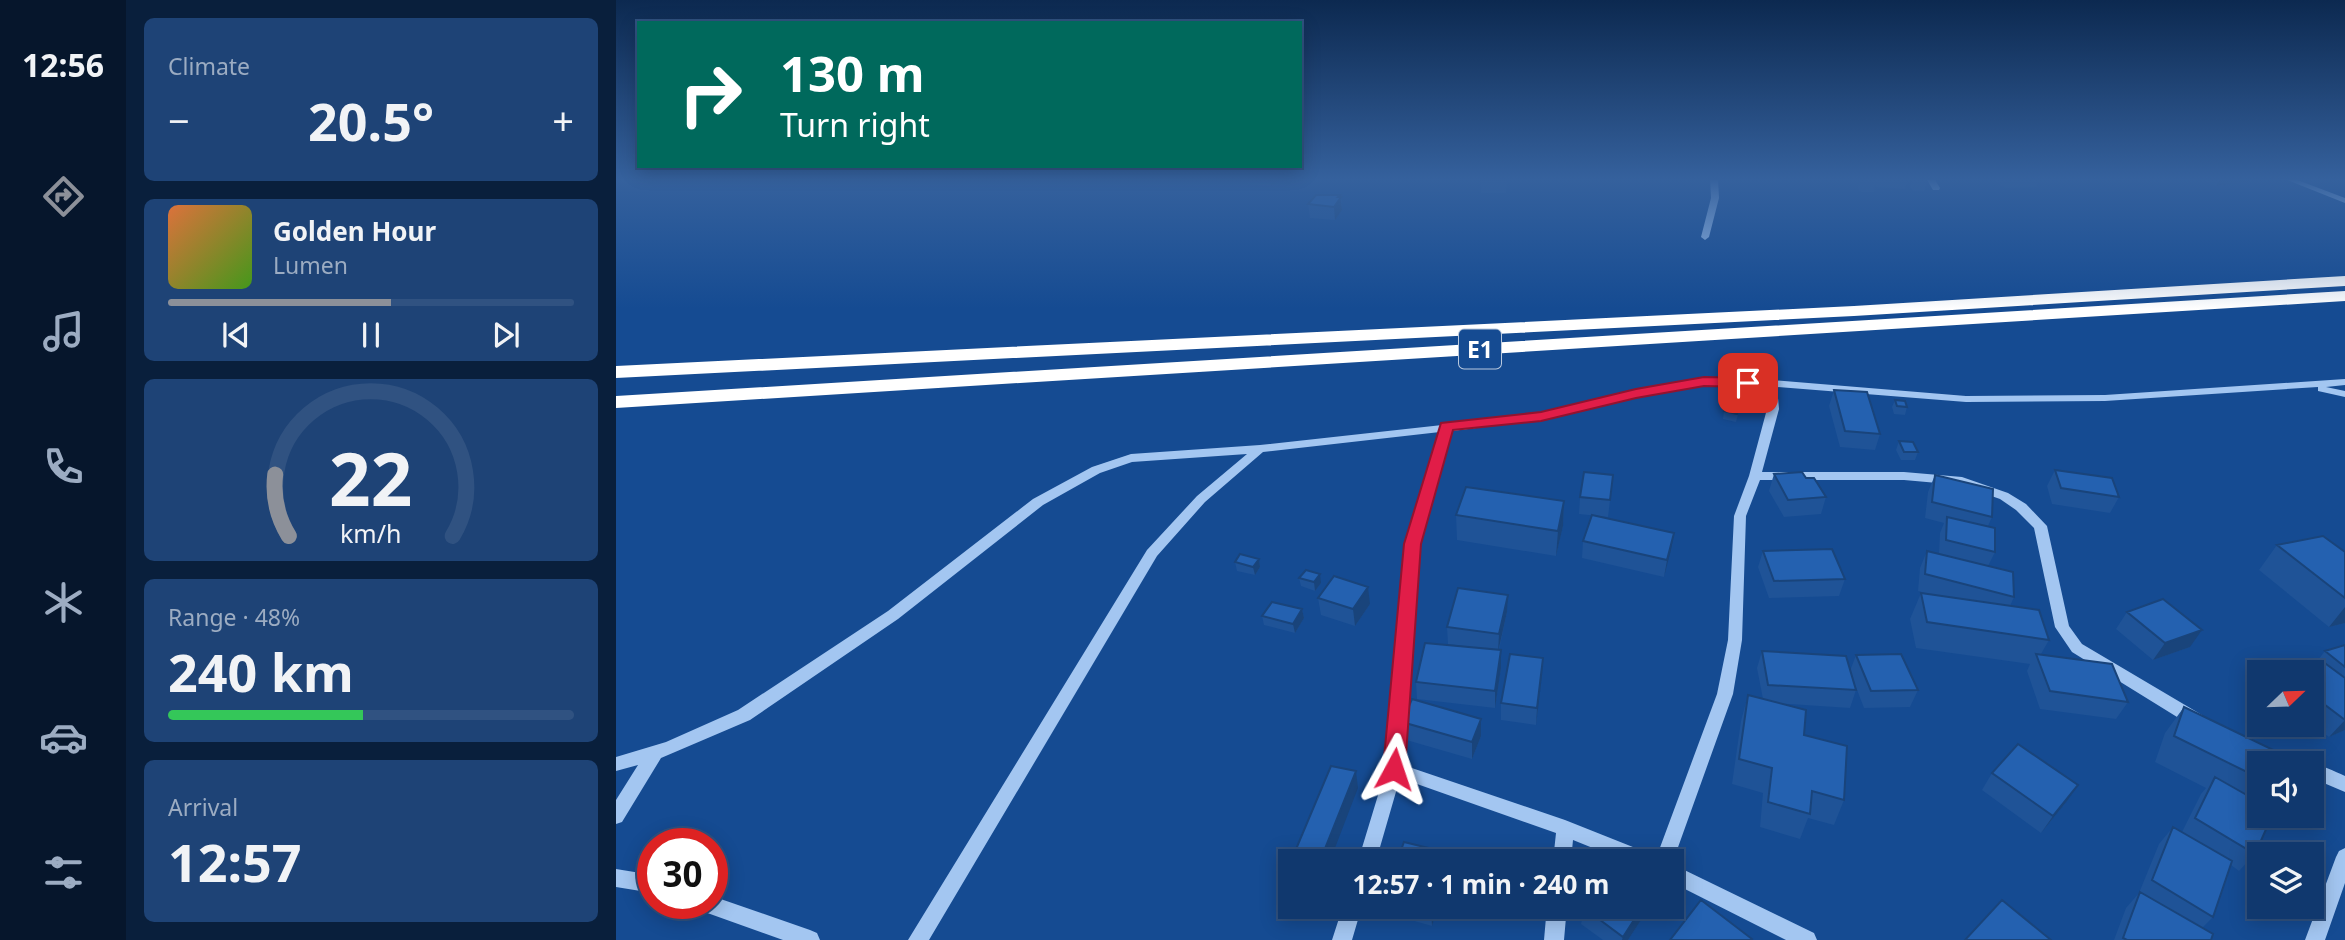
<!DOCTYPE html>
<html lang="en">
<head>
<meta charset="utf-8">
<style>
	:root { --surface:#10386e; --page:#1e4376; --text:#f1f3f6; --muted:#9cacc2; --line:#305281; --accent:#8c9099 }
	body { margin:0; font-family:"Noto Sans",sans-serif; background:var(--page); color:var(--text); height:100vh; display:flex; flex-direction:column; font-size:26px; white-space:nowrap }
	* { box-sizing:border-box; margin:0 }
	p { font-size:23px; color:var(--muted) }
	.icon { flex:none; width:38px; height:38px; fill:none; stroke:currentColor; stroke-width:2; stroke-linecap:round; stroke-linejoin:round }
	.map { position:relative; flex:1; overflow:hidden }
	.sheet { display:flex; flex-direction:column; gap:18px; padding:18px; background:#091f3c; width:490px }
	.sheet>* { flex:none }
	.guide { position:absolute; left:21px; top:21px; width:665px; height:147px; border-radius:0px; box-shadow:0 4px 18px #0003,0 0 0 2px var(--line); background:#00695c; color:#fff; overflow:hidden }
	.needle { width:46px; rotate:67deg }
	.buttons { position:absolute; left:1631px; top:660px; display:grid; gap:14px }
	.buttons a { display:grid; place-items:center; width:77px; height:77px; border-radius:0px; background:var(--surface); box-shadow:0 4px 18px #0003,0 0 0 2px var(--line); font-size:35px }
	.speed { position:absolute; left:21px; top:828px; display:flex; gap:14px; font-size:35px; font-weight:700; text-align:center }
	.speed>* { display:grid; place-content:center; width:91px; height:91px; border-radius:50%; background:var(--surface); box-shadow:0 4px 18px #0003,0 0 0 2px var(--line); line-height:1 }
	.speed .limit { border:10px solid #d22; background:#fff; color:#111 }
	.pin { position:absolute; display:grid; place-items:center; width:60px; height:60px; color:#fff; margin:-30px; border-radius:14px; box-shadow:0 4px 10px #0006 }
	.me { position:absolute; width:77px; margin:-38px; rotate:5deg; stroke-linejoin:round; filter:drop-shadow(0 0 5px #0008) }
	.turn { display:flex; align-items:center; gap:24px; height:147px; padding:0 28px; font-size:32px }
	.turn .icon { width:91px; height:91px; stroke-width:2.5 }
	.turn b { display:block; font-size:49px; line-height:60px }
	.big { font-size:52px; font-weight:700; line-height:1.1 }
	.sheet .card { flex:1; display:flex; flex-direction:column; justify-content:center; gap:10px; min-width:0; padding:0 24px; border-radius:10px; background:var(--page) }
	.sheet .dial { align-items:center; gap:0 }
	.dial svg { height:182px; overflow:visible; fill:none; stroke:var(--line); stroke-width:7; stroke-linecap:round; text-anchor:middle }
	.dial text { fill:var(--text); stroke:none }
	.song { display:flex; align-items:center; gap:21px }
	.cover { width:84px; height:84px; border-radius:10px; background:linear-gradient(135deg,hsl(20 70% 55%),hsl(100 70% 35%)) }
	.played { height:7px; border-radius:4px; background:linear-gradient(90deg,var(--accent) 55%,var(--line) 55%) }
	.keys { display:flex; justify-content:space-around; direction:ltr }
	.heat { display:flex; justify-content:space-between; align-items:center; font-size:38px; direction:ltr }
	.charge { height:10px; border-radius:5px; background:linear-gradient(90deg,#34c759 48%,var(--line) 0) }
	.trip { position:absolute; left:662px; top:849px; width:406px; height:70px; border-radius:0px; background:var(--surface); box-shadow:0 4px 18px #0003,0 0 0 2px var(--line); font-weight:700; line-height:70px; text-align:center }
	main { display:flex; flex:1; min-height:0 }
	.tabs { display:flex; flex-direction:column; width:126px; justify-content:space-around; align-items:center; background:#06162c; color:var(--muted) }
	.tabs .icon { width:49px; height:49px }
	.tabs .active { color:var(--accent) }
	.tabs b { font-size:32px; color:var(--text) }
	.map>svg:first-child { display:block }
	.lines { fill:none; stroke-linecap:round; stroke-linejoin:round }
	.minor { fill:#a3c6f1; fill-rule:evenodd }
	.highway { fill:#fff; fill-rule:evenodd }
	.wall { fill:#1f5397 }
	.shaded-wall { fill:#19447b }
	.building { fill:#2461b0; stroke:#19447b; stroke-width:2 }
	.route { fill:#e11d48; stroke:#92132f; stroke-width:2 }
	.labels { text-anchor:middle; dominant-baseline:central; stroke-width:7; stroke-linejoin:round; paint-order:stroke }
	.shield { fill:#154b92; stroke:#b9c9de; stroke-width:2 }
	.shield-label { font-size:23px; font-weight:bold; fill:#fff }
</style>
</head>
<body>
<main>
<nav class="tabs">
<b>12:56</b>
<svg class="icon active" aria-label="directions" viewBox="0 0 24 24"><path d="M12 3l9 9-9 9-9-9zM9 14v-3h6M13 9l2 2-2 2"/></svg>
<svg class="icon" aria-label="music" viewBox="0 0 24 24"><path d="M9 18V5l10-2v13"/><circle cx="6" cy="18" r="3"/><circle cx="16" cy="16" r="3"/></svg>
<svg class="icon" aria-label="phone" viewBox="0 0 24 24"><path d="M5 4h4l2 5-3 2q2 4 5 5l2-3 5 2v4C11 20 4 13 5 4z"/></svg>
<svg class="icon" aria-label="climate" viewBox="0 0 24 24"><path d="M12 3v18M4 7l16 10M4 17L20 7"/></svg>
<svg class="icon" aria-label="car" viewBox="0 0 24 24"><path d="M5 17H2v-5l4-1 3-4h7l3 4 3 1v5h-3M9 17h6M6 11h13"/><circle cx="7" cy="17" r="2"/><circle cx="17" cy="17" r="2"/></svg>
<svg class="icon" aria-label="filters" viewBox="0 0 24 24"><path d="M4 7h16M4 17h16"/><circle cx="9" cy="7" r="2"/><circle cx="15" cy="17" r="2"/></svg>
</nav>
<section class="sheet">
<div class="card"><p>Climate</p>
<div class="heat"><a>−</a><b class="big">20.5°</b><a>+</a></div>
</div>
<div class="card">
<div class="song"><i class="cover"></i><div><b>Golden Hour</b><p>Lumen</p></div></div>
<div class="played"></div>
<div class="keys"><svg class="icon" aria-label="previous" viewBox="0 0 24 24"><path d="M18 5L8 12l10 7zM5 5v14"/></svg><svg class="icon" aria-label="pause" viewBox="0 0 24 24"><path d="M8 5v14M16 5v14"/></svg><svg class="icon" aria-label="next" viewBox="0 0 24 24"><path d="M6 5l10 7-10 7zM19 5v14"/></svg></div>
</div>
<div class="card dial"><svg viewBox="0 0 100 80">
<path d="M14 69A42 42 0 1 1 86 69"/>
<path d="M14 69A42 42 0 0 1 8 42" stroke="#8c9099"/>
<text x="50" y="56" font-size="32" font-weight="700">22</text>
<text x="50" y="72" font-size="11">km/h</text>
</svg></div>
<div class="card"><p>Range · 48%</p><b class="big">240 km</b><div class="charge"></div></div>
<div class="card"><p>Arrival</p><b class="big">12:57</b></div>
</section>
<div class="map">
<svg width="1729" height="940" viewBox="0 0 1729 940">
	<rect width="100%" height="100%" fill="#154b92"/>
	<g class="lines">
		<path class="minor" d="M1094,178H1102L1103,198L1093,237L1089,240L1085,237L1095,198Z
			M1310,178H1318L1324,188L1323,190H1317Z
			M1666,178H1676L1729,198V203Z
			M1088,379L1155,380L1350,396L1489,395L1729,379V385L1710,387L1729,391V397L1702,391V387L1489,401L1350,402L1161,387L1163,409L1146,472H1288L1346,477L1392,493L1410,504L1431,526L1453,626L1466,644L1586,715L1588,720L1586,725L1580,727L1574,725L1456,652L1439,627L1418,528L1400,510L1384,499L1344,485L1288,480H1144L1130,516L1126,640L1117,694L1056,864L1198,933L1201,940H1170L1055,882V861H1009L957,840L955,861H937L940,833L784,778L760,861H742L770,769L789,544L824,432L647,452L589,502L541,556L313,940H292L531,550L581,496L631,454L516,462L484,473L427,505L282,619L134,720L45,758L6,822L0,824V800L22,765L0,771V757L50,742L122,710L272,611L417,499L476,467L515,454L644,445L925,414L1020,391ZM1088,385L1150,386L1151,409L1133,476L1118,516L1112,640L1101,694L1039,861L1037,855L949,820L787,765L803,544L836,431L925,420L1020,397Z
			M1695,763C1706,765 1718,771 1729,776V792L1696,778Z
			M1729,848V883L1709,940H1689L1720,857L1723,851Z
			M0,869L37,875V893L0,887Z
			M96,896L194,930L201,933L204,940H167L83,910L80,903H96Z
			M727,906H746L736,940H716Z
			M931,906H951L948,940H928Z"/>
		<path class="highway" d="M1729,276V286L1238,316L0,378V366L1238,306Z
			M1729,291V301L0,408V396Z"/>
	</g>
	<path class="wall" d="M631,178H665L661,182L655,186L632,184Z
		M865,178H891L890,193H865Z
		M1245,178H1292L1289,189L1261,187L1259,185L1258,192H1245L1242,188Z
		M1297,178H1312L1308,191H1298L1294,187Z
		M1377,178H1424L1420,187L1389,188L1377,179Z
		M1581,178H1635L1632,182L1600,186Z
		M725,197L726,210L719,220L694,218L692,204Z
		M1218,390L1264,434L1259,450L1224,447L1213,406Z
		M1279,400L1291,407L1289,415L1278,414L1276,407Z
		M1125,404L1120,422L1107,419L1108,411Z
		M1283,441L1302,452L1299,460H1285L1280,450Z
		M1439,470L1503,497L1494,513L1436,504L1431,486Z
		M1158,474L1190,478L1210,497L1205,514L1168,517L1153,491Z
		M997,475L992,517L963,514L964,497Z
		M1319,475L1376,517L1372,526L1379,552L1372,566L1398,597L1394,606L1433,640L1425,654L1512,702L1500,719L1424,709L1411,671L1414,664L1300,648L1294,619L1305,593L1316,595L1302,591L1304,568L1311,551L1323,554L1324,533L1328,523L1309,518L1312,492Z
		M948,501L947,526L940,556L841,540L840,515Z
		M1058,533L1048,577L966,558L967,541Z
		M1661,545L1729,552V623L1713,627L1643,570Z
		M1147,551L1229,579L1223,596L1153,598L1142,567Z
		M643,559L644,567L639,575L621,571L619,562Z
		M683,578L705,583L699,591L685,586Z
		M702,598L754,604L739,626L705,615Z
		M686,609L688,618L679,633L648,625L646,616Z
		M891,612L883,650H885V668L879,708L801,699L800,682L847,646L832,644L831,627Z
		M1511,612L1574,647L1537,660L1500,629Z
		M1729,645V730L1713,737L1696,724V672L1698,665L1709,651Z
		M1146,651L1234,671L1240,655L1302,690L1294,707L1248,708L1238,682L1240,690L1234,708L1160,703L1188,735L1228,800L1218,825L1192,818L1184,839L1144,827L1147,793L1116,784L1125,721L1132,695L1147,699L1141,668Z
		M926,675L920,725L885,720V703Z
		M1568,707L1643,763V816H1680L1669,827L1654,820L1639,854L1623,871L1615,865L1597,917L1586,928L1595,940H1498L1510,908L1523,893L1543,844L1557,827L1566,832L1585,794L1590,788L1539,762L1549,733Z
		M865,719V736L856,759L787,739L786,722Z
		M1376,773L1462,785L1451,801L1425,833L1366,790Z
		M674,863V903L668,902L664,885Z
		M769,906H822L816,926L770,913Z
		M969,906H1034L1012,940H987L965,924Z"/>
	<path class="shaded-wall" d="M654,178H665L661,182L655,186Z
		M1605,178H1635L1632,182L1600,186Z
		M724,195L726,210L719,220L718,207Z
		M948,501L947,526L940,556L942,531Z
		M1058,533L1055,550L1048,577L1051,560Z
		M643,559L644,567L639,575L637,567Z
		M704,574L705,583L699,591L698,582Z
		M752,587L754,604L739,626L737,609Z
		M892,595L891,612L882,652L883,634Z
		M1729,607V623L1713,627Z
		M686,609L688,618L679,633L677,624Z
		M1586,630L1574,647L1537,660L1549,643Z
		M885,650V668L879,708V691Z
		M927,658L926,675L920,725L921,708Z
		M865,719V736L856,759V742Z
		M1729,720V730L1713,737Z
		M740,771L742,788L714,861H704Z
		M1462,785L1451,801L1425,833L1437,816Z
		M816,906H822L816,926L815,910Z
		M1027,906H1034L1012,940H1006L1007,937Z"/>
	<path class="building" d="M865,178H890V180H865Z
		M700,195H724L722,197H725L718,207L692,204Z
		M1218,390L1251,392L1264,434L1229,431Z
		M1279,400L1289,401L1291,407L1281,406Z
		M1112,401L1125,404L1121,414L1108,411Z
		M1283,441L1297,442L1302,452H1288Z
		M1439,470L1496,478L1503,497L1445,488Z
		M968,472L997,475L994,500L964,497Z
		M1186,472L1190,478H1198L1210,497L1172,500L1158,474Z
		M1319,475L1377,489L1376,517L1316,502Z
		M850,487L948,501L942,531L840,515Z
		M976,515L1058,533L1051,560L967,541Z
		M1331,517L1379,528V552L1330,540Z
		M1707,536L1729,552V598L1661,545Z
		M1216,549L1229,579L1158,581L1147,551Z
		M1311,551L1397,572L1398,597L1309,574Z
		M624,554L643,559L637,567L619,562Z
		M690,570L704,574L698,582L683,578Z
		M718,576L752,587L737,609L702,598Z
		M842,588L892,595L883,634L831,627Z
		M1305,593L1423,610L1433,640L1311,622Z
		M1547,599L1586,630L1549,643L1511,612Z
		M656,602L686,609L677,624L646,616Z
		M809,643L885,650L879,691L800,682Z
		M1729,645V667L1709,651Z
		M1146,651L1230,656L1240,690L1152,685Z
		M894,654L927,658L921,708L885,703Z
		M1285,654L1302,690L1255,691L1240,655Z
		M1420,654L1496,664L1512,702L1434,691Z
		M1706,661L1729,678V720L1696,695V672H1681Z
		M1132,695L1190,710L1188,735L1231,746L1228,800L1196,791L1194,814L1152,802L1156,768L1123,759Z
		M796,699L865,719L856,742L786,722Z
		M1568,707L1684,763H1643V778L1558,736Z
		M1402,744L1462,785L1437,816L1376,773Z
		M715,766L740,771L704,861H675Z
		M1696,768L1700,770L1696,788Z
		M1599,777L1643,802V816H1656L1639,854L1579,818Z
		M1557,827L1616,861L1597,917L1536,880Z
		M788,842L833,853L831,861H781Z
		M1009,850L1025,861H1001Z
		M674,863V888L664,885Z
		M1524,892L1597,934L1595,940H1511L1507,938Z
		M1085,900L1136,939L1135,940H1054Z
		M1386,900L1435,940H1349Z
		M804,906H816L815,910Z
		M969,906H1027L1007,937L968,908Z"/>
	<linearGradient id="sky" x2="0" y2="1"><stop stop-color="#0c2950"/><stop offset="0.58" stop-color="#35619d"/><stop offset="1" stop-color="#35619d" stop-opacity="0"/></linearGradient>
	<rect width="1729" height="309" fill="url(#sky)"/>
	<path class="route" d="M1088,377L1132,378L1139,383L1132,387L1088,386L1020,398L925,421L837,430L805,544L789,769L786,776L778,779L771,776L767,769L788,544L825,423L925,412L1020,389Z"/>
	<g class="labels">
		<rect class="shield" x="843" y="329.5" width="42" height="39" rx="5"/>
		<g class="shield-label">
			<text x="864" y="349">E1</text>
		</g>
	</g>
</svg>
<div class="buttons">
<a><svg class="needle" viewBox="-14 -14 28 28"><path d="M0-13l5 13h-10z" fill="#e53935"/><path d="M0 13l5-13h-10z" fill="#9cacc2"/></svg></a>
<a><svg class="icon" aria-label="sound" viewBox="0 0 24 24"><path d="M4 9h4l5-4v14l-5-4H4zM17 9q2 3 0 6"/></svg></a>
<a><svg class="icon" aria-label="layers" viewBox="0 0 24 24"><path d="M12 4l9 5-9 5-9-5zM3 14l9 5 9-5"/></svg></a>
</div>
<div class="speed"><div class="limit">30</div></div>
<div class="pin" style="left:1132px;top:383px;background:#d93025"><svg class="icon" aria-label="arrive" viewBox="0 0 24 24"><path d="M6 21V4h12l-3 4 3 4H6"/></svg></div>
<svg class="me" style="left:778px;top:769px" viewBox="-20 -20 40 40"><path d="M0-17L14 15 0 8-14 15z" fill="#e11d48" stroke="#fff" stroke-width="4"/></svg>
<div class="trip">12:57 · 1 min · 240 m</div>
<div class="guide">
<div class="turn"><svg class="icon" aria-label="right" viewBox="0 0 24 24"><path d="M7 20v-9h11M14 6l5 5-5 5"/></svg><div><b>130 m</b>Turn right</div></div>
</div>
</div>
</main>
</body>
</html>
